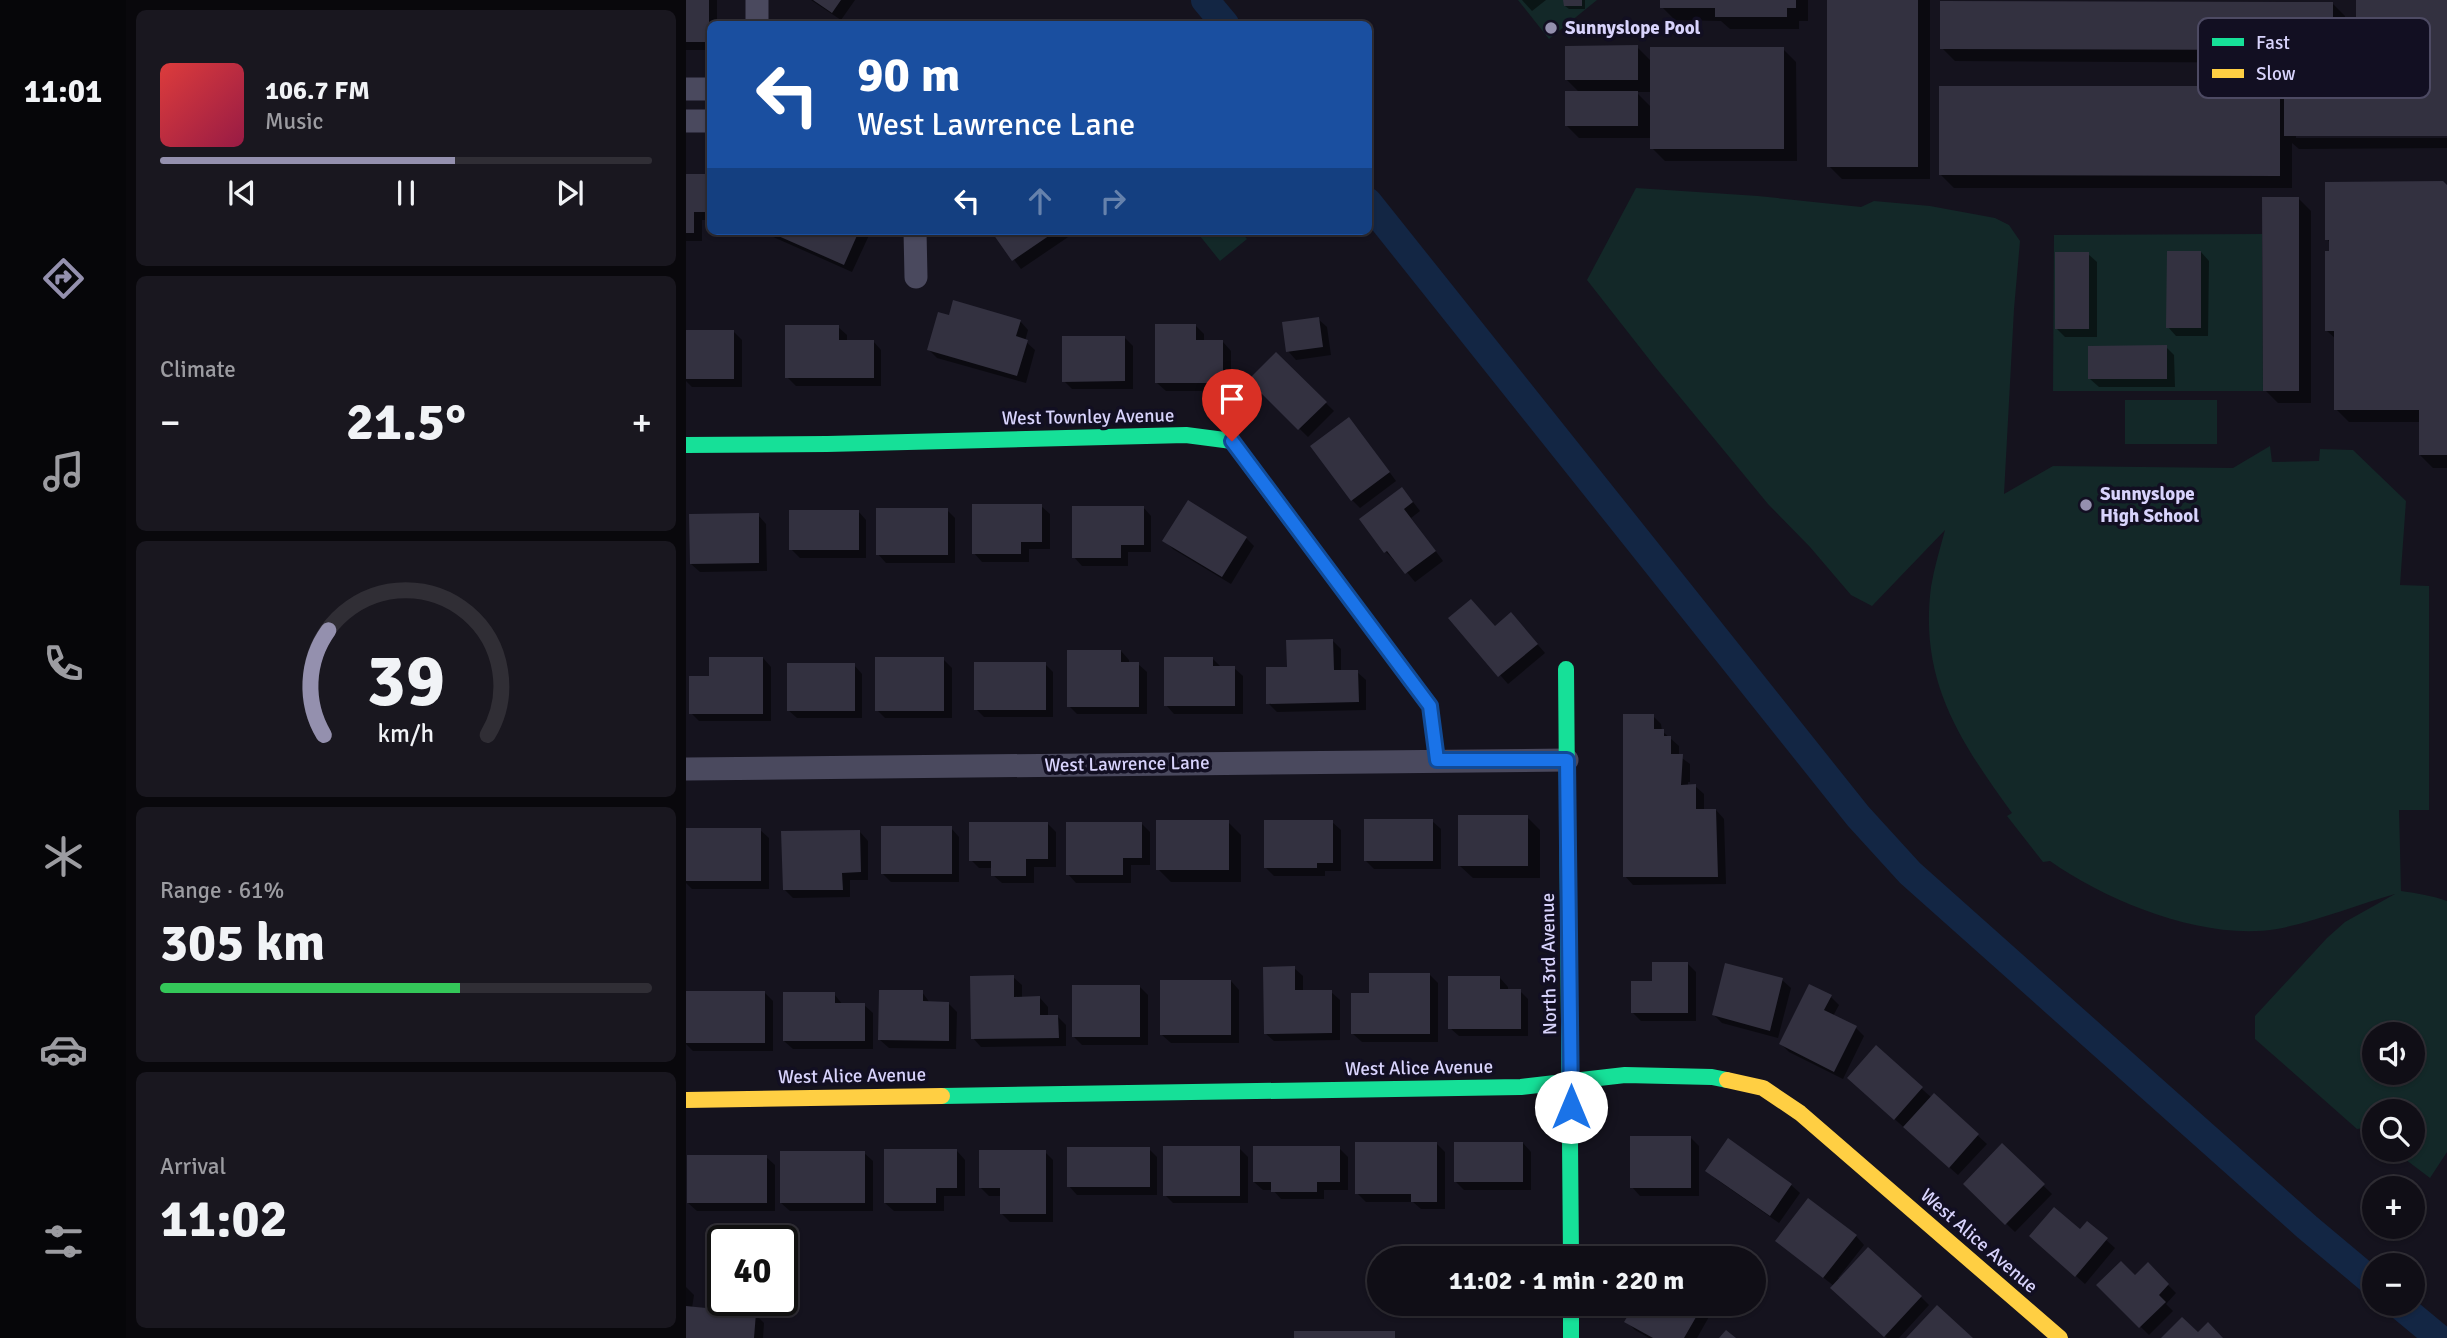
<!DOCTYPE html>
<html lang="en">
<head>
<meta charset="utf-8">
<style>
	:root { --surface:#100e16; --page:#19171f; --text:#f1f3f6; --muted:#9c9ca1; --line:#302e35; --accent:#9490ae }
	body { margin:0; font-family:Signika,sans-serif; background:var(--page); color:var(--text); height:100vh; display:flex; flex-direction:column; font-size:26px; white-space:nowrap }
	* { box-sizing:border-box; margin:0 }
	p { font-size:23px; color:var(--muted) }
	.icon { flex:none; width:38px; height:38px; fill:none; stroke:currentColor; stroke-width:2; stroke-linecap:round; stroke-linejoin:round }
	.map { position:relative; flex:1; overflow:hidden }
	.sheet { display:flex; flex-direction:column; gap:10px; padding:10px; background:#09080c; width:560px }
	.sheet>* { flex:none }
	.guide { position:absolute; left:21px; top:21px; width:665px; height:214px; border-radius:10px; box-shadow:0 2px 5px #0004,0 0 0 2px var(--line); background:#1a4fa0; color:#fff; overflow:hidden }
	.tools { position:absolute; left:1676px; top:1022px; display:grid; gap:14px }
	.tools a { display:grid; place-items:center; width:63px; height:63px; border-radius:50%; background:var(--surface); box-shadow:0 2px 5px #0004,0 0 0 2px var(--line); font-size:35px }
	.speed { position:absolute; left:21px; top:1225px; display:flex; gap:14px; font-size:35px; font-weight:700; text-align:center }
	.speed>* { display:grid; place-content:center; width:91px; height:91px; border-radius:50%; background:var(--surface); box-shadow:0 2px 5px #0004,0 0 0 2px var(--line); line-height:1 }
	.speed .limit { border:4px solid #111; border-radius:10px; background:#fff; color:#111 }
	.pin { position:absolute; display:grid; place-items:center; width:60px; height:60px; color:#fff; margin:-72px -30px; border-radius:50% 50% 50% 0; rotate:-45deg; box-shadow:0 0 7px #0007 }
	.pin .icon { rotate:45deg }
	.me { position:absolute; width:77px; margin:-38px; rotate:0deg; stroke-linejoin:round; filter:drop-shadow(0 0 5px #0008) }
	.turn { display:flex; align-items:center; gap:24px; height:147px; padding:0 35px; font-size:32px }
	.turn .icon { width:91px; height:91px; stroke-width:2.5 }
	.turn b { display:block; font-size:49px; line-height:60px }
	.lanes { display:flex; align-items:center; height:66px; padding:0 35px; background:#0003; justify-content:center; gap:35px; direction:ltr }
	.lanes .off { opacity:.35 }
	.big { font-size:52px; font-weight:700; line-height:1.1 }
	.sheet .widget { flex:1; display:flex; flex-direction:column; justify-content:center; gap:10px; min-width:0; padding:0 24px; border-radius:10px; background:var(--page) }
	.sheet .dial { align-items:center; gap:0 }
	.dial svg { height:182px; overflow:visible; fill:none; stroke:var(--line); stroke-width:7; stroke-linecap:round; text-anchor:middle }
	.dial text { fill:var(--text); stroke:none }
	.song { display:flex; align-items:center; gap:21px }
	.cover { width:84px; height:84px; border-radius:10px; background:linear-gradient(135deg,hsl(0 70% 55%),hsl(340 70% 35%)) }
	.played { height:7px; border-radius:4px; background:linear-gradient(90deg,var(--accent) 60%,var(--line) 60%) }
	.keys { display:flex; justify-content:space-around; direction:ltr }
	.heat { display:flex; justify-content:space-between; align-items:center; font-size:38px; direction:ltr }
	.charge { height:10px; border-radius:5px; background:linear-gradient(90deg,#34c759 61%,var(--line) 0) }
	.trip { position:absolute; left:681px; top:1246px; width:399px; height:70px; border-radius:35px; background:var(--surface); box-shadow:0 2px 5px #0004,0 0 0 2px var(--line); font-weight:700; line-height:70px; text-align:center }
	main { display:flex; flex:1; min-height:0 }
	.dock { display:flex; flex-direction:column; width:126px; justify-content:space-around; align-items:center; background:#060609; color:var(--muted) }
	.dock .icon { width:49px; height:49px }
	.dock .on { color:var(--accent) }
	.dock b { font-size:32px; color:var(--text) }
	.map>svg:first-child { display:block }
	.green { fill:#132828; fill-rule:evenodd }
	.shadow { fill:#0007; fill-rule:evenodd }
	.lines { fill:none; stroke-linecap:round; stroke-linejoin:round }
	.canal { stroke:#132644; stroke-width:28 }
	.building { fill:#333140 }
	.street { stroke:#4a495e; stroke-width:23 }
	.fast { stroke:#16e098; stroke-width:16 }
	.slow { stroke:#ffcf43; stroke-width:16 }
	.route-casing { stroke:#114b97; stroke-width:18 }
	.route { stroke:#1a73e8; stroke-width:12 }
	.poi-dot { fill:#9490ae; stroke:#120f22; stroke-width:2.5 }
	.labels { text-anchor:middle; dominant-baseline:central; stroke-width:7; stroke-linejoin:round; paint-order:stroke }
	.poi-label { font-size:19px; font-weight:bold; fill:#d8d3fc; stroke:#120f22; text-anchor:start }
	.street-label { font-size:19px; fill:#d8d3fc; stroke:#120f22 }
	.key { fill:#120f22; stroke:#4d4a63; stroke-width:2 }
	.key-label { font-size:19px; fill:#d8d3fc }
</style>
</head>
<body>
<main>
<nav class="dock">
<b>11:01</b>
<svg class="icon on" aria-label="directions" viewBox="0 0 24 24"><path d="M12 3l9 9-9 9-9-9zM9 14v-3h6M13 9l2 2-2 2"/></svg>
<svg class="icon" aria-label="music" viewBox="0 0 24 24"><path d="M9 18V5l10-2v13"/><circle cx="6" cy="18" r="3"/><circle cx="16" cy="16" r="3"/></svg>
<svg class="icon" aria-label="phone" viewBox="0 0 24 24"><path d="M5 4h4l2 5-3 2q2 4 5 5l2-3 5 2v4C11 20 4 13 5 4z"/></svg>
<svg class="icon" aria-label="climate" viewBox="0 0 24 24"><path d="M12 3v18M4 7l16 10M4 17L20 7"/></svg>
<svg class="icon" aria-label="car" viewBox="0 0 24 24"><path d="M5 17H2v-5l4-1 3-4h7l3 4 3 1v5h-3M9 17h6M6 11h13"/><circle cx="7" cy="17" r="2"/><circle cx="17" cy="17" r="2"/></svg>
<svg class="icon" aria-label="filters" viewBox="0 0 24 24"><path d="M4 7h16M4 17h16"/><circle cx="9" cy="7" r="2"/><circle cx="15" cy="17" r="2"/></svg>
</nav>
<section class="sheet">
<div class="widget">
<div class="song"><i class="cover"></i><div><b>106.7 FM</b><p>Music</p></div></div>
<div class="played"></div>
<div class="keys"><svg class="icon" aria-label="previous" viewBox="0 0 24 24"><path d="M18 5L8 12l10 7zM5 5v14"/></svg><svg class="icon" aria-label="pause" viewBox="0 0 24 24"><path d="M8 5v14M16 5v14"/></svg><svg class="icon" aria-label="next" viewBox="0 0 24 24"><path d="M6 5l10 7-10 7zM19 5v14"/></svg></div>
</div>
<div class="widget"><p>Climate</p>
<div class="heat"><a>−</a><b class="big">21.5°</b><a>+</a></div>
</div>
<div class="widget dial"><svg viewBox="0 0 100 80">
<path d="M14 69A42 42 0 1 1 86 69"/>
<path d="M14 69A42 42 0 0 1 16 23" stroke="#9490ae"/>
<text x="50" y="56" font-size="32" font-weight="700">39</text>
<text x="50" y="72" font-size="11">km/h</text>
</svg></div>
<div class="widget"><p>Range · 61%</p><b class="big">305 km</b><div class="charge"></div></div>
<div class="widget"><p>Arrival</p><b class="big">11:02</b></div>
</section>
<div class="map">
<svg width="1761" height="1338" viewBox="0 0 1761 1338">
	<rect width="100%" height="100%" fill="#15131e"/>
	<path class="green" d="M832,0H911L863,39Z
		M950,188L1072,196L1175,207L1188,201L1244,206L1309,218L1323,225L1334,241L1328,309L1318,494L1367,466L1547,468L1584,446L1586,462L1633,461L1634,449L1667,450L1720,501L1714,585L1743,586V810H1713L1715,891C1731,893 1747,896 1761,901V1152L1744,1178L1707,1150H1727V1111H1689V1136L1678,1128L1671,1129L1569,1039V1016L1641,938L1659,922L1709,894C1670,905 1632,921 1591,929C1519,941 1422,902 1364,861L1357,862L1321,816L1326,813C1274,741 1233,681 1245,587C1248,568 1254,549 1259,530L1186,606L1165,595L1124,547L1082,504L970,368L901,280ZM1689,1034H1727V1073H1689Z
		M510,231H554L561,239L534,261Z
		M1576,234L1577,391H1367L1368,235Z
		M1439,400H1531V444H1439Z"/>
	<path class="shadow" d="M0,0H31V24H24V50H0Z
		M125,0H169L155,20Z
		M836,0H860L846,11Z
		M879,0H899V9H883L879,6Z
		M976,0H1122V21H1113V29H1044L1035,21L989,20L976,7Z
		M1142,0H1244V179H1156L1143,166Z
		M1673,0H1761V134L1610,135V138H1761V148L1613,149L1606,143V188H1268L1255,175L1594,88L1600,94L1672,89Z
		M1646,3L1659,16V63L1269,61L1256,48Z
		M951,47L966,62L1097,49L1110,62L1111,161H979L966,148V138H893L880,125L894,93L880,79ZM950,92H966V108Z
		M0,176H19L24,182V220H16V241H0Z
		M1761,187V468H1747L1734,455L1735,422H1663L1650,409V339L1641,331L1644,243L1641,239Z
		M1612,198L1625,211V403H1592L1579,390Z
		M74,231H185L166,272Z
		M307,231H391L335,269Z
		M1515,252L1523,261L1522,336H1490L1482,327Z
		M1402,254L1411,262V337H1379L1371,329Z
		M264,317L334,321L342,330L339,341L349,350L340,383L251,358L243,350Z
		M632,319L641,327L645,355L610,360L602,351Z
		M510,326L518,334V342H537L545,351V391H480L471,383Z
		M152,327L161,335V341H187L195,350V386H110L101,377Z
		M0,332H48L56,340V387H6L0,381Z
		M438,337L447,346V389H386L378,381Z
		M1480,347L1488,355L1489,387H1413L1404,379Z
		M590,354L648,411L622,437L564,380Z
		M671,428L710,481L674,508L666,500Z
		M724,498L734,511L725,518L757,561L729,582L710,559L708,560L700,552L676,519Z
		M355,506L364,514V549H343V562H296L288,553Z
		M457,507L465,516V552H442V566H396L388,557Z
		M261,510L269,518V563H200L192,554Z
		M172,511L180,520V558H114L105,549Z
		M72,515L80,524L81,571L14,572L5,564Z
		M560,538L568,546L545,584L487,549L478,540Z
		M765,619L809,628L833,623L859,653L822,684Z
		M647,641L655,649V672H671L680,680V710L591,712L582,703L603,669Z
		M435,651L443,660V664H452L461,672V714H391L383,706Z
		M77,658L85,667V721H13L5,713L25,678Z
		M526,658L535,667L548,668L557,676V714H488L480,705Z
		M257,659L266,668V718H199L191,710Z
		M359,664L367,672V717H298L290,709Z
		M168,665L176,674V718H111L102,710Z
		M967,716L975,724L976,731L993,746V756L1004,764V782H1002V786H1009L1018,794V810H1030L1038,819L1040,884L947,885L939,876Z
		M841,817L854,830V878H787L774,866Z
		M746,821L755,829V869H688L680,861Z
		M542,822L555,835V882H485L472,869Z
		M646,822L655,830V871H639V876H588L580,868Z
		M361,823L370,832V867H348V883H316L307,875V868H293L285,860Z
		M455,823L464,832V865H445V883H390L382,874Z
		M265,828L273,837V882H205L196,873Z
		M0,830H74L83,838V889H6L0,883Z
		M174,832L182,841V880H164V897L107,898L98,889Z
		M1002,964L1010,972V1021H955L947,1013L967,983Z
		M608,968L617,976V992H645L654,1000V1040L588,1041L579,1033Z
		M743,974L752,983V1042H676L667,1034L685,995Z
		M327,977L336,985V998H354L362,1007V1017H372L380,1025V1046L295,1047L287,1038Z
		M814,978L822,987V991H834L842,999V1036H773L764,1028Z
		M1096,980L1105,988L1092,1038L1036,1023L1028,1015Z
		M545,981L553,990V1043H485L476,1035Z
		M454,987L462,995V1045H396L388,1037Z
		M0,992H78L87,1001V1051H7L0,1044Z
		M236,992L244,1003H262L271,1012L270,1049L203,1048L194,1040Z
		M148,994L157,1005H178L187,1013V1049H107L98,1041Z
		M1145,997L1153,1005L1147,1016L1170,1028L1178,1036L1157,1079L1103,1052L1095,1044Z
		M1190,1048L1246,1098L1248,1096L1301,1144L1272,1175L1171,1086Z
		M1005,1138L1013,1146V1196H954L946,1187Z
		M750,1143L759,1152V1209H735L727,1202H680L671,1193Z
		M837,1143L845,1152V1190H778L770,1182Z
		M1316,1146L1366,1194L1329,1232L1279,1184Z
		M553,1148L562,1157V1203H487L479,1195Z
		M653,1148L662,1157V1190H638V1199H595L587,1190H577L568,1182Z
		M463,1149L471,1157V1195H391L383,1186Z
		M271,1151L279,1160V1196H258V1211H208L199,1203Z
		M359,1152L367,1160V1222H324L316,1214V1196H303L294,1187Z
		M178,1153L187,1161V1211H104L95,1203Z
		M80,1157L89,1165V1211H11L2,1203Z
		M1022,1170L1105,1185L1114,1193L1093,1223L1030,1179Z
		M1401,1223L1429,1248L1399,1284L1354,1244L1394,1231Z
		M1170,1236L1178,1245L1152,1278L1235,1297L1243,1305L1213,1338H1201L1155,1296L1148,1286L1091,1241Z
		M1462,1265L1490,1293L1480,1304L1487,1311L1463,1335L1412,1285L1449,1277Z
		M0,1287L8,1295L6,1308L70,1315L78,1323L77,1338H0Z
		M951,1304H1010L1024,1315L1011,1338H963L949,1330L941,1322Z"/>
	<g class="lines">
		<path class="canal" d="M519,0L539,24
			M682,202L1172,816L1224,873L1621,1227L1689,1284
			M1712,1304L1753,1338"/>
	</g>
	<path class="building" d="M0,0H23V42H0Z
		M127,0H155L146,13Z
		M877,0H896V6H878Z
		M974,0H1110V8H1101V17H1029V8H974Z
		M1141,0H1232V167H1141Z
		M1670,0H1761V136H1598V87H1670Z
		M1254,1L1647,2V50L1254,49Z
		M952,45V80H879V46Z
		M964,47H1098V149H964Z
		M1253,86H1594V176L1253,175Z
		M879,91H952V126H879Z
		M0,174H20V212H8V233H0Z
		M1757,181L1761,185V455H1733V410H1648V331H1639V251H1643V240H1639V182Z
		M1576,197H1613V391H1577Z
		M81,231H173L158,265Z
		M305,231H370L326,261Z
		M1481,251H1515V328H1480Z
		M1369,252H1403V329H1369Z
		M267,300L335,320L330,336L342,340L331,376L241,350L252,312L263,315Z
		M633,317L637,347L600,352L596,322Z
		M469,324H510V340H537V383H469Z
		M99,325H153V340H188V378H99Z
		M0,330H48V379H0Z
		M376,336H439V381L376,382Z
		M1481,345V379H1402V346Z
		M590,352L641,402L612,430L562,380Z
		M663,417L704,472L665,501L624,446Z
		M716,487L727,502L718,509L750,551L719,574L701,551L698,553L673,519Z
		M502,500L561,537L536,577L476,541Z
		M286,504H356V542H335V554H286Z
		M386,506H458V545H435V558H386Z
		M190,508H262V555H190Z
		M103,510H173V550H103Z
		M73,513V563L4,564L3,514Z
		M785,599L809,626L825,612L852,644L812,677L762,618Z
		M647,639L648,670H672L673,702L580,704V667H601L600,640Z
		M381,650H435V662H453V707H381Z
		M23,657H77V714H3V676H23Z
		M189,657H258V711H189Z
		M478,657H527V666H549V706H478Z
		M288,662H360V710H288Z
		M101,663H169V711H101Z
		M937,714H968V729H978V736H985V754H997L995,785L1010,784V809H1030L1032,877H937Z
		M772,815H842V866H772Z
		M678,819H747V861H678Z
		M470,820H543V870H470Z
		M578,820H647V863H631V868H578Z
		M283,822H362V859H340V876H305V861H283Z
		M380,822H456V858H437V875H380Z
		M195,826H266V874H195Z
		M0,828H75V881H0Z
		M174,830L175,872L156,873L157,890H97L95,831Z
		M966,962H1002V1013H945V981H966Z
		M1039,963L1097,978L1084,1031L1026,1015Z
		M609,966V990H646V1033L578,1034L577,967Z
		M683,973H744V1034H665V993H683Z
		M328,975V997L354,996V1015H372L373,1038L285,1039L284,976Z
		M762,976H814V989H835V1029H762Z
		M474,980H545V1035H474Z
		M1123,984L1146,995L1138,1010L1171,1026L1148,1072L1093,1044Z
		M386,985H454V1037H386Z
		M193,990H237V1001L263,1002V1041L192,1040Z
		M0,991H79V1043H0Z
		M97,992H149V1003H179V1041H97Z
		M1190,1045L1237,1087L1208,1120L1161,1078Z
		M1248,1093L1293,1134L1263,1168L1217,1127Z
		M944,1136H1005V1188H944Z
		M1042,1138L1106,1184L1084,1216L1019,1171Z
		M669,1142H751V1202H725V1194H669Z
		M768,1142H837V1182H768Z
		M1316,1143L1359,1184L1319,1225L1277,1184Z
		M477,1146H554V1196H477Z
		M567,1146H654V1182H631V1192H585V1182H567Z
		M381,1147H464V1187H381Z
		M198,1149H271V1188H250V1203H198Z
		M293,1150H360V1214H314V1188H293Z
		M94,1151H179V1203H94Z
		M1,1155H81V1203H1Z
		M1122,1198L1171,1235L1137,1278L1089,1241Z
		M1368,1207L1394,1229L1401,1221L1422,1238L1389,1277L1343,1236Z
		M1182,1247L1236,1296L1198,1337L1144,1288Z
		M1435,1261L1449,1275L1462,1262L1483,1284L1473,1295L1480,1302L1453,1328L1410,1285Z
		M949,1304H1014L1017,1305L998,1338H967L938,1322Z
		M1251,1305L1287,1338H1220Z
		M0,1306L70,1313L68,1338H0Z
		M1496,1317L1512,1332L1522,1322L1537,1338H1475Z
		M1040,1330L1050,1338H1033Z
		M608,1331H709V1338H608Z"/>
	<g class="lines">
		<path class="street" d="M71,0V24
			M0,89H24
			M0,121H24
			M229,231L230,277
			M0,769L881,760"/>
		<path class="fast" d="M0,445L141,444L500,435L546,441L565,467
			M880,669L885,1258
			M256,1096L835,1087L939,1075L1026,1077L1041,1080
			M885,1304V1338"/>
		<path class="slow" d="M565,467L744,706L751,760
			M1041,1080L1077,1088L1114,1113L1374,1338
			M0,1100L256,1096"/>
	</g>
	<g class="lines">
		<defs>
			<path id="route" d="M546,441L744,706L751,760H881L885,1107"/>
		</defs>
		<use href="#route" class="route-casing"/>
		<use href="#route" class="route"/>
	</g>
	<g class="poi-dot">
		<circle cx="865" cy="28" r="7"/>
		<circle cx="1400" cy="505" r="7"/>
	</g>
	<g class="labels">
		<g class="poi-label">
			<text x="879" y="28">Sunnyslope Pool</text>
			<text x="1414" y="494">Sunnyslope<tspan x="1414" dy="22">High School</tspan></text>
		</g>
		<g class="street-label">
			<text transform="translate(402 417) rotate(-1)">West Townley Avenue</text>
			<text transform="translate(441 764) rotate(-1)">West Lawrence Lane</text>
			<text transform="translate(863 964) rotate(-91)">North 3rd Avenue</text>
			<text transform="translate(733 1068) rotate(-1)">West Alice Avenue</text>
			<text transform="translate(166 1076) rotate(-1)">West Alice Avenue</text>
			<text transform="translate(1293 1241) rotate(41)">West Alice Avenue</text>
		</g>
	</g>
	<rect x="1512" y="18" width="232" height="80" rx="10" class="key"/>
	<rect x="1526" y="38" width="32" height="8" fill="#16e098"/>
	<rect x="1526" y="69" width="32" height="9" fill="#ffcf43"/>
	<g class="key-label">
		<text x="1570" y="49">Fast</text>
		<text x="1570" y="80">Slow</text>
	</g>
</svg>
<div class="tools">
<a><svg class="icon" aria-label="sound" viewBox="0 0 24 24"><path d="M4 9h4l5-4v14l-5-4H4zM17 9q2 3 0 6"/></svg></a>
<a><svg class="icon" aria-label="search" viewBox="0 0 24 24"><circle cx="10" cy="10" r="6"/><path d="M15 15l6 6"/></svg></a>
<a>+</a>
<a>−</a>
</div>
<div class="speed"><div class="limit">40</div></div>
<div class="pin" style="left:546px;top:441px;background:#d93025"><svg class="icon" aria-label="arrive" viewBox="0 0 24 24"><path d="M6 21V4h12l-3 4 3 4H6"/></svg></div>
<svg class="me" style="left:885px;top:1107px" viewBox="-20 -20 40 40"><circle r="19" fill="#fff"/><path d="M0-13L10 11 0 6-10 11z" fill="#1a73e8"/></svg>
<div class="trip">11:02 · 1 min · 220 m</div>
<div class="guide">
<div class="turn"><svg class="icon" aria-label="left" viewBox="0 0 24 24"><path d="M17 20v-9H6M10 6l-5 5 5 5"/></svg><div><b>90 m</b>West Lawrence Lane</div></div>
<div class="lanes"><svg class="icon" aria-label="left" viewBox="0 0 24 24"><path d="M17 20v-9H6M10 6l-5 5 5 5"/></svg><svg class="icon off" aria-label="ahead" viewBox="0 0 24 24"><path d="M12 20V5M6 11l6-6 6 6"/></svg><svg class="icon off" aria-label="right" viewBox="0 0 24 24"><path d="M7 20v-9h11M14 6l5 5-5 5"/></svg></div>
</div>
</div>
</main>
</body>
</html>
